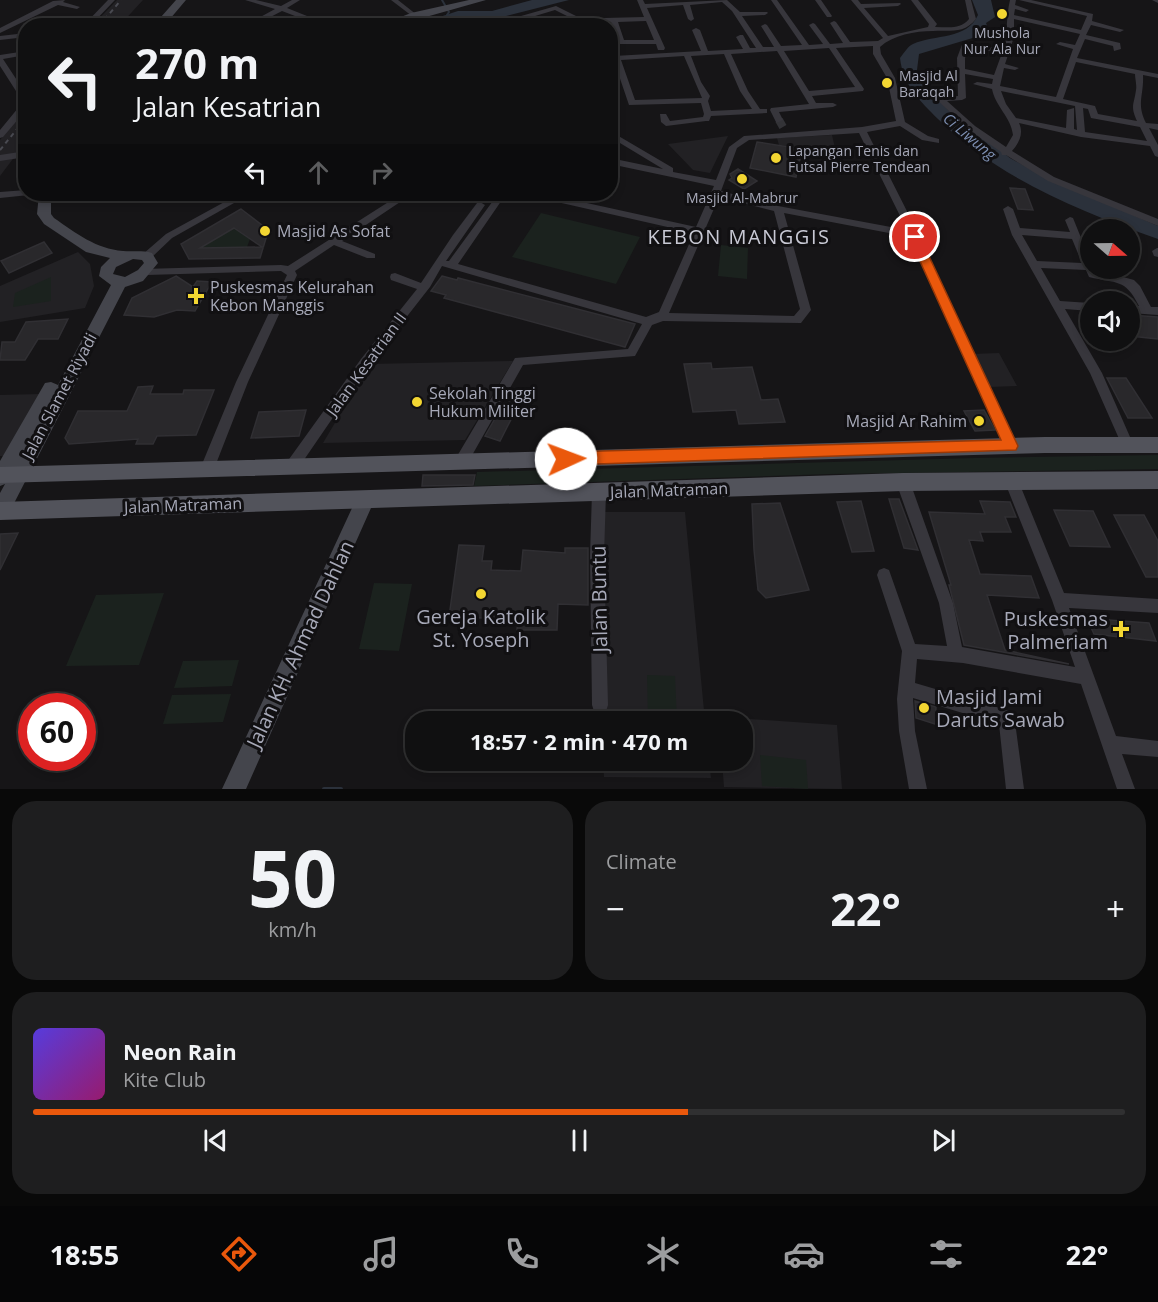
<!DOCTYPE html>
<html lang="en">
<head>
<meta charset="utf-8">
<style>
	:root { --surface:#101011; --page:#1e1e1f; --text:#f1f3f6; --muted:#9c9d9f; --line:#303031; --accent:#ea580c }
	body { margin:0; font-family:"Open Sans",sans-serif; background:var(--page); color:var(--text); height:100vh; display:flex; flex-direction:column; font-size:22px; white-space:nowrap }
	* { box-sizing:border-box; margin:0 }
	p { font-size:20px; color:var(--muted) }
	.icon { flex:none; width:33px; height:33px; fill:none; stroke:currentColor; stroke-width:2; stroke-linecap:round; stroke-linejoin:round }
	.map { position:relative; height:789px; overflow:hidden }
	.panel { display:flex; flex-direction:column; gap:12px; padding:12px; background:#090909; flex:1 }
	.panel>* { flex:none }
	.top-card { position:absolute; left:18px; top:18px; width:600px; height:183px; border-radius:24px; box-shadow:0 3px 9px #0003,0 0 0 2px var(--line); background:#101011; color:var(--text); overflow:hidden }
	.needle { width:39px; rotate:110deg }
	.tools { position:absolute; left:1080px; top:219px; display:grid; gap:12px }
	.tools a { display:grid; place-items:center; width:60px; height:60px; border-radius:50%; background:var(--surface); box-shadow:0 3px 9px #0003,0 0 0 2px var(--line); font-size:30px }
	.speed { position:absolute; left:18px; top:693px; display:flex; gap:12px; font-size:30px; font-weight:700; text-align:center }
	.speed>* { display:grid; place-content:center; width:78px; height:78px; border-radius:50%; background:var(--surface); box-shadow:0 3px 9px #0003,0 0 0 2px var(--line); line-height:1 }
	.speed .limit { border:9px solid #d22; background:#fff; color:#111 }
	.pin { position:absolute; display:grid; place-items:center; width:51px; height:51px; color:#fff; margin:-26px; border:3px solid #fff; border-radius:50%; box-shadow:0 2px 6px #0007 }
	.me { position:absolute; width:66px; margin:-33px; rotate:88deg; stroke-linejoin:round; filter:drop-shadow(0 0 4px #0008) }
	.turn { display:flex; align-items:center; gap:21px; height:126px; padding:0 18px; font-size:27px }
	.turn .icon { width:78px; height:78px; stroke-width:2.5 }
	.turn b { display:block; font-size:42px; line-height:51px }
	.lanes { display:flex; align-items:center; height:57px; padding:0 18px; background:#0003; justify-content:center; gap:30px; direction:ltr }
	.lanes .off { opacity:.35 }
	.big { font-size:45px; font-weight:700; line-height:1.1 }
	.panel .card { flex:1; display:flex; flex-direction:column; justify-content:center; gap:9px; min-width:0; padding:0 21px; border-radius:24px; background:var(--page) }
	.panel .dial { align-items:center; gap:0 }
	.dial b { font-size:78px; line-height:1 }
	.song { display:flex; align-items:center; gap:18px }
	.cover { width:72px; height:72px; border-radius:9px; background:linear-gradient(135deg,hsl(250 70% 55%),hsl(320 70% 35%)) }
	.played { height:6px; border-radius:3px; background:linear-gradient(90deg,var(--accent) 60%,var(--line) 60%) }
	.keys { display:flex; justify-content:space-around; direction:ltr }
	.heat { display:flex; justify-content:space-between; align-items:center; font-size:33px; direction:ltr }
	.panel .tiles { flex:1; display:grid; gap:12px; grid-template-columns:1fr 1fr }
	.card:last-child { grid-column:span 2 }
	.trip { position:absolute; left:405px; top:711px; width:348px; height:60px; border-radius:24px; background:var(--surface); box-shadow:0 3px 9px #0003,0 0 0 2px var(--line); font-weight:700; line-height:60px; text-align:center }
	.menu { display:flex; height:96px; justify-content:space-around; align-items:center; background:#060607; color:var(--muted) }
	.menu .icon { width:42px; height:42px }
	.menu .selected { color:var(--accent) }
	.menu b { font-size:27px; color:var(--text) }
	.map>svg:first-child { display:block }
	.built { fill:#222124 }
	.green { fill:#1b221e }
	.water { fill:#2b313b }
	.lines { fill:none; stroke-linecap:round; stroke-linejoin:round }
	.stream-far1 { stroke:#2b313b; stroke-width:2 }
	.stream { stroke:#2b313b; stroke-width:4 }
	.building { fill:#29282b; stroke:#302f33; stroke-width:1.5; fill-rule:evenodd }
	.street-tunnel { stroke:#333337; stroke-width:8; stroke-dasharray:8 4; stroke-linecap:butt }
	.street { fill:#37363c; fill-rule:evenodd }
	.secondary { fill:#44454c; fill-rule:evenodd }
	.primary { fill:#52535b; fill-rule:evenodd }
	.rail { stroke:#494a51; stroke-width:2; stroke-dasharray:4.5 4; stroke-linecap:butt }
	.route { fill:#ea580c; stroke:#983908; stroke-width:1.5 }
	.poi-dot { fill:#f3d632; stroke:#111012; stroke-width:2 }
	.labels { text-anchor:middle; dominant-baseline:central; stroke-width:6; stroke-linejoin:round; paint-order:stroke }
	.far-poi-label { font-size:14px; fill:#a7a9b8; stroke:#111012 }
	.far-water-label { font-size:15px; font-style:italic; fill:#7e90b3; stroke:#111012 }
	.poi-label { font-size:16px; fill:#a7a9b8; stroke:#111012; text-anchor:start }
	.street-label { font-size:16px; fill:#a7a9b8; stroke:#111012 }
	.quarter-label { font-size:20px; letter-spacing:1.5px; fill:#c8c9d4; stroke:#111012 }
	.near-street-label { font-size:20px; fill:#a7a9b8; stroke:#111012 }
	.near-poi-label { font-size:20px; fill:#a7a9b8; stroke:#111012 }
</style>
</head>
<body>
<div class="map">
<svg width="1158" height="789" viewBox="0 0 1158 789">
	<rect width="100%" height="100%" fill="#161517"/>
	<path class="built" d="M117,0H143L120,25L92,26Z
		M25,108V143L0,176V140Z
		M832,135L837,157H795V147L779,145L777,138Z
		M728,136L710,173L693,170L668,144Z
		M78,252L90,264L94,286L85,308L0,322V286Z
		M999,353L1017,386L989,387L972,354Z
		M513,361L465,440L323,443L370,364Z
		M41,394L6,456H0V395Z
		M600,512H685L705,721H602L597,556Z
		M720,717L837,725L842,789L724,787L722,761L742,760V722L720,721Z
		M603,761H709L711,778L604,777Z"/>
	<path class="green" d="M541,213L640,237L616,284L512,257Z
		M234,228L250,239L247,247L200,248Z
		M721,245L748,248L747,279L718,276Z
		M51,277V301L13,307L15,293Z
		M1158,455V469L830,474L474,486L477,472L974,458Z
		M374,583L412,584L399,651L359,649Z
		M164,593L139,665L66,666L96,595Z
		M239,660L232,686L174,688L183,661Z
		M647,675L675,676L677,721H648Z
		M231,694L223,722L163,724L172,695Z
		M760,755L806,760L808,789L762,786Z"/>
	<path class="water" d="M532,0H569L487,21L472,19L438,25H415L458,11H492Z
		M972,0H991L995,17L986,23L988,28L976,37L919,54L917,70L925,86L948,110L1010,158L1041,175L1158,226V239C1079,211 998,178 938,119C920,101 903,85 900,58C904,53 908,46 913,44C935,34 967,40 978,15Z"/>
	<g class="lines">
		<path class="stream-far1" d="M442,0L449,12L447,15"/>
		<path class="stream" d="M324,789H341"/>
	</g>
	<path class="building" d="M757,142L802,149L796,177L750,168Z
		M738,169L757,181L744,189L729,180L732,178L730,174Z
		M1010,188L1025,189L1033,210L1018,209Z
		M241,209L271,232L267,235L260,258L189,259L181,244ZM234,228L262,247L200,248Z
		M44,242L52,253L9,273L1,261Z
		M176,276L193,287L197,281L212,282L195,311L177,310L154,317L124,315L132,298Z
		M442,276L457,280L458,278L635,324L625,347L444,298L446,295L431,291Z
		M1130,315L1158,317V339L1130,336Z
		M68,319L58,339H38L25,360H0L2,342H15L26,322Z
		M711,363L712,369L752,367L761,400L778,399L785,422L739,424L736,410L693,412L684,364Z
		M1107,378H1126L1152,418H1128Z
		M153,386L150,394H183L184,390H214L196,435L157,436L153,444H136L138,439L69,444L65,438L78,411H127L138,387Z
		M508,396L521,400L500,441L485,436Z
		M306,410L299,436L251,438L259,412Z
		M984,410L995,430L975,431L964,411Z
		M423,475H475L473,485L422,486Z
		M889,499H899L918,550L904,548Z
		M861,501L874,551L852,552L837,502Z
		M980,501L1010,502L1016,517H1005L1011,532H980L983,541L969,540L980,574L1031,576L1039,598L987,595L1005,650L1069,664L964,645L949,585H951L929,512L985,514Z
		M780,503L809,590L766,598L758,590L754,550L752,504Z
		M1054,510L1093,511L1110,547L1070,546Z
		M1114,515H1144L1158,541V577H1146Z
		M18,533L0,570V534Z
		M459,545L484,546L482,561H492L491,570L521,571L523,550L565,553V548H588V605L558,604L557,630H517L518,619L449,617Z
		M1095,619L1149,623L1156,641L1094,634L1089,623H1097Z
		M915,701L936,707L935,724L916,718Z"/>
	<g class="lines">
		<path class="street-tunnel" d="M779,120L783,127"/>
		<path class="street" d="M65,0L63,2L80,7L77,9L58,5L0,33V28L53,1Z
			M108,0H115L90,26H83Z
			M245,0H256L281,6L292,0H300L287,8L332,26H321L282,11L253,26H244L275,9Z
			M391,0H398L417,15L412,16Z
			M637,0H643L645,4L727,0L740,12H767L768,13L765,15L742,16L763,47H774L761,26L765,24L767,25L781,46L802,45L771,0H777L809,45L823,44L809,25L813,23L815,24L830,44L843,43L830,23L834,21L836,22L850,42L878,41L883,38L851,0H858L861,4L900,3L901,4L898,6L864,8L888,36L928,27L929,24L911,0H918L937,24L935,27C948,27 960,30 969,19L965,0H971L976,19C964,34 951,30 933,31C915,31 893,35 880,47L881,54L895,78L905,122L928,136L939,139V143L922,140L900,126L867,132L919,235L1017,446L1015,450L1011,451L1007,450L1005,446L910,237L784,213L811,310L801,323L663,321L652,325L635,356L523,365L466,466L461,467L456,466L455,462L456,458L515,358L628,349L642,324L442,266L430,287L369,365L297,470L292,472L287,470L286,466L287,462L361,359L417,289L391,280L390,277L391,274L395,273L421,283L453,235L477,203L480,202L485,205L446,261H449L498,194H506L458,264L646,317L659,312L694,233L535,197L531,194H546L696,227L714,186L610,164V158L663,169L610,137V131L673,168V172L716,180L729,147L744,136L862,127L896,121L887,78L873,54V46L836,48L864,89L863,91L812,96L816,103H833L837,105L833,107L779,112L783,120L779,122H776L770,110L771,108L809,104L777,51L731,54L748,91L760,109H767V113L711,116L709,121H706L666,126L661,122L660,114H666L670,121L703,117L704,114L701,103L629,105L613,58L614,56L701,51L692,30L696,28L700,30L708,51L743,49L736,37L740,35H743L750,48H756L732,11L722,2L690,5L694,19L691,21L688,19L683,5L647,8L665,48L664,50H658L656,44H618L611,22L601,20L604,18L644,17ZM646,21L654,40H624L618,22ZM829,48L855,87L809,91L784,51ZM724,54L740,91L752,109L711,111L708,101L710,96L701,82L691,56ZM684,56L702,98L635,100L621,60ZM859,133L907,230L778,206L721,191L737,148L749,140ZM719,197L774,211L800,309L794,316L669,313Z
			M815,0H821L832,16L831,17H827Z
			M1010,0H1016L1015,5L1029,10L1026,12L1015,9L1014,15L1081,30L1087,16L1019,0H1031L1093,14L1092,21L1124,30L1120,32L1091,25L1086,35L1120,43L1121,49L1114,51L1113,46L1085,39L1077,58L1158,74V78L1143,75C1144,96 1136,103 1146,123L1158,124V130L1149,128L1158,145V157L1155,156L1150,146L1081,137L1019,123C1024,134 1019,143 1012,151L1054,177L1158,219V226L1048,181L1006,155H1002L1001,152L969,130L936,99L940,97L958,96L957,58L963,42L1003,49C1008,32 1006,16 1010,0ZM1014,19L1080,34L1075,45L1060,42L1056,44L1073,49L1056,97L1000,86L1004,68L1015,70L1019,68L1005,64L1014,37ZM969,47L1002,53L994,75L965,69V58ZM1076,62L1135,74C1135,79 1137,85 1136,90C1134,105 1130,106 1137,121L1098,114L1095,106L1063,99ZM965,74L993,79L992,84L977,82L973,84L992,89C995,106 1011,117 1013,135L1006,147L975,126L947,101L962,100L966,98ZM1001,91L1075,106L1077,130L1074,129V108L1067,110L1066,128L1016,118L1006,104ZM1083,108L1088,109L1091,118L1140,127L1147,141L1085,132Z
			M1152,0H1158V3Z
			M556,6L576,16L583,26H576L571,18L555,10L512,23L515,26H486Z
			M26,33V37L0,40V36Z
			M26,51V55L3,59L26,94V110L3,137L0,138V130L23,102L0,66V55Z
			M26,151V157L0,161V155Z
			M26,190V194H30L29,195L0,198V192Z
			M47,194H68L63,197L43,200L38,197Z
			M239,194H250L172,238L151,258H143V254L166,234Z
			M401,194H412L342,241L375,254V258H367L334,245L295,271L297,275L248,382L214,469L212,473L207,475L202,473L200,469L236,382L287,275L281,271L147,275L143,273L142,271L143,269L281,265L288,266Z
			M1008,206L1013,209L1020,228L1070,232L1065,220L1070,217L1073,218L1090,260V268L1134,280L1140,286L1151,307H1158V315L1130,313V305L1139,306C1125,278 1117,284 1089,277L1086,270L1041,268L1060,301L1090,303V311L1065,309L1102,373L1134,446L1132,450L1128,451L1124,450L1090,373L1012,235L1003,209ZM1022,235L1072,239L1082,263L1037,261Z
			M1157,248H1158V257L1154,256L1152,251Z
			M1011,474L1016,476L1018,480L1064,593L1158,599V613L1069,608L1116,736L1158,741V757L1122,754L1135,789H1117L1081,684L963,663L917,659L915,683L1010,711L1015,722L1024,789H1006L999,724L913,698L915,731L927,789H909L899,731L897,699L902,651L877,575L879,570L884,568L889,570L915,644L947,646L939,603L896,482L898,478L903,476L908,478L910,482L953,603L962,647L1075,667L1052,600L1004,480L1006,476Z
			M599,486L604,488L606,492L604,556L608,705L606,711L600,713L594,711L592,705L590,556L592,492L594,488Z"/>
		<path class="secondary" d="M176,0H186L164,26H153Z
			M469,0H486L394,26H378L411,13Z
			M39,194H51V214L54,218C76,233 96,249 123,251C133,252 142,250 152,253L158,263L143,281L125,287L7,517L0,519V493L5,484L0,486V461L45,383L51,382L58,385L111,285L99,276L101,267L110,258L86,252L44,224L37,214ZM133,259L142,260L144,263L138,270L125,277L113,274L116,267Z
			M366,491L373,493L375,499L246,789H222L359,493Z"/>
		<path class="primary" d="M1045,437H1158V453H1045L0,483V467Z
			M1158,471V489L903,491L0,520V502L903,473Z"/>
		<path class="rail" d="M99,26L121,0
			M0,150L26,118"/>
	</g>
	<path class="route" d="M915,233L920,237L1018,446L1016,450L566,465L561,463L559,459L561,454L566,452L1001,440L909,237Z"/>
	<g class="poi-dot">
		<circle cx="1002" cy="14" r="6"/>
		<circle cx="887" cy="83" r="6"/>
		<circle cx="776" cy="158" r="6"/>
		<circle cx="742" cy="179" r="6"/>
		<circle cx="265" cy="231" r="6"/>
		<path d="M193 287h6v6h6v6h-6v6h-6v-6h-6v-6h6z"/>
		<circle cx="417" cy="402" r="6"/>
		<circle cx="979" cy="421" r="6"/>
		<circle cx="481" cy="594" r="6"/>
		<path d="M1118 620h6v6h6v6h-6v6h-6v-6h-6v-6h6z"/>
		<circle cx="924" cy="708" r="6"/>
	</g>
	<g class="labels">
		<g class="far-poi-label">
			<text x="1002" y="32">Mushola<tspan x="1002" dy="16">Nur Ala Nur</tspan></text>
			<text x="899" y="75" text-anchor="start">Masjid Al<tspan x="899" dy="16">Baraqah</tspan></text>
			<text x="788" y="150" text-anchor="start">Lapangan Tenis dan<tspan x="788" dy="16">Futsal Pierre Tendean</tspan></text>
			<text x="742" y="197">Masjid Al-Mabrur</text>
		</g>
		<g class="far-water-label">
			<text transform="translate(970 136) rotate(40)">Ci Liwung</text>
		</g>
		<g class="poi-label">
			<text x="277" y="231">Masjid As Sofat</text>
			<text x="210" y="287">Puskesmas Kelurahan<tspan x="210" dy="18">Kebon Manggis</tspan></text>
			<text x="429" y="393">Sekolah Tinggi<tspan x="429" dy="18">Hukum Militer</tspan></text>
			<text x="967" y="421" text-anchor="end">Masjid Ar Rahim</text>
		</g>
		<g class="street-label">
			<text transform="translate(366 364) rotate(-54)">Jalan Kesatrian II</text>
			<text transform="translate(59 396) rotate(-62)">Jalan Slamet Riyadi</text>
			<text transform="translate(669 490) rotate(-2)">Jalan Matraman</text>
			<text transform="translate(183 505) rotate(-2)">Jalan Matraman</text>
		</g>
		<g class="quarter-label">
			<text x="739" y="236">KEBON MANGGIS</text>
		</g>
		<g class="near-street-label">
			<text transform="translate(599 599) rotate(-91)">Jalan Buntu</text>
			<text transform="translate(300 644) rotate(-65)">Jalan KH. Ahmad Dahlan</text>
		</g>
		<g class="near-poi-label">
			<text x="481" y="616">Gereja Katolik<tspan x="481" dy="23">St. Yoseph</tspan></text>
			<text x="1108" y="618" text-anchor="end">Puskesmas<tspan x="1108" dy="23">Palmeriam</tspan></text>
			<text x="936" y="696" text-anchor="start">Masjid Jami<tspan x="936" dy="23">Daruts Sawab</tspan></text>
		</g>
	</g>
</svg>
<div class="tools">
<a><svg class="needle" viewBox="-14 -14 28 28"><path d="M0-13l5 13h-10z" fill="#e53935"/><path d="M0 13l5-13h-10z" fill="#9c9d9f"/></svg></a>
<a><svg class="icon" aria-label="sound" viewBox="0 0 24 24"><path d="M4 9h4l5-4v14l-5-4H4zM17 9q2 3 0 6"/></svg></a>
</div>
<div class="speed"><div class="limit">60</div></div>
<div class="pin" style="left:915px;top:237px;background:#d93025"><svg class="icon" aria-label="arrive" viewBox="0 0 24 24"><path d="M6 21V4h12l-3 4 3 4H6"/></svg></div>
<svg class="me" style="left:566px;top:459px" viewBox="-20 -20 40 40"><circle r="19" fill="#fff"/><path d="M0-13L10 11 0 6-10 11z" fill="#ea580c"/></svg>
<div class="trip">18:57 · 2 min · 470 m</div>
<div class="top-card">
<div class="turn"><svg class="icon" aria-label="left" viewBox="0 0 24 24"><path d="M17 20v-9H6M10 6l-5 5 5 5"/></svg><div><b>270 m</b>Jalan Kesatrian</div></div>
<div class="lanes"><svg class="icon" aria-label="left" viewBox="0 0 24 24"><path d="M17 20v-9H6M10 6l-5 5 5 5"/></svg><svg class="icon off" aria-label="ahead" viewBox="0 0 24 24"><path d="M12 20V5M6 11l6-6 6 6"/></svg><svg class="icon off" aria-label="right" viewBox="0 0 24 24"><path d="M7 20v-9h11M14 6l5 5-5 5"/></svg></div>
</div>
</div>
<section class="panel">
<div class="tiles">
<div class="card dial"><b>50</b><p>km/h</p></div>
<div class="card"><p>Climate</p>
<div class="heat"><a>−</a><b class="big">22°</b><a>+</a></div>
</div>
<div class="card">
<div class="song"><i class="cover"></i><div><b>Neon Rain</b><p>Kite Club</p></div></div>
<div class="played"></div>
<div class="keys"><svg class="icon" aria-label="previous" viewBox="0 0 24 24"><path d="M18 5L8 12l10 7zM5 5v14"/></svg><svg class="icon" aria-label="pause" viewBox="0 0 24 24"><path d="M8 5v14M16 5v14"/></svg><svg class="icon" aria-label="next" viewBox="0 0 24 24"><path d="M6 5l10 7-10 7zM19 5v14"/></svg></div>
</div>
</div>
</section>
<nav class="menu">
<b>18:55</b>
<svg class="icon selected" aria-label="directions" viewBox="0 0 24 24"><path d="M12 3l9 9-9 9-9-9zM9 14v-3h6M13 9l2 2-2 2"/></svg>
<svg class="icon" aria-label="music" viewBox="0 0 24 24"><path d="M9 18V5l10-2v13"/><circle cx="6" cy="18" r="3"/><circle cx="16" cy="16" r="3"/></svg>
<svg class="icon" aria-label="phone" viewBox="0 0 24 24"><path d="M5 4h4l2 5-3 2q2 4 5 5l2-3 5 2v4C11 20 4 13 5 4z"/></svg>
<svg class="icon" aria-label="climate" viewBox="0 0 24 24"><path d="M12 3v18M4 7l16 10M4 17L20 7"/></svg>
<svg class="icon" aria-label="car" viewBox="0 0 24 24"><path d="M5 17H2v-5l4-1 3-4h7l3 4 3 1v5h-3M9 17h6M6 11h13"/><circle cx="7" cy="17" r="2"/><circle cx="17" cy="17" r="2"/></svg>
<svg class="icon" aria-label="filters" viewBox="0 0 24 24"><path d="M4 7h16M4 17h16"/><circle cx="9" cy="7" r="2"/><circle cx="15" cy="17" r="2"/></svg>
<b>22°</b>
</nav>
</body>
</html>
